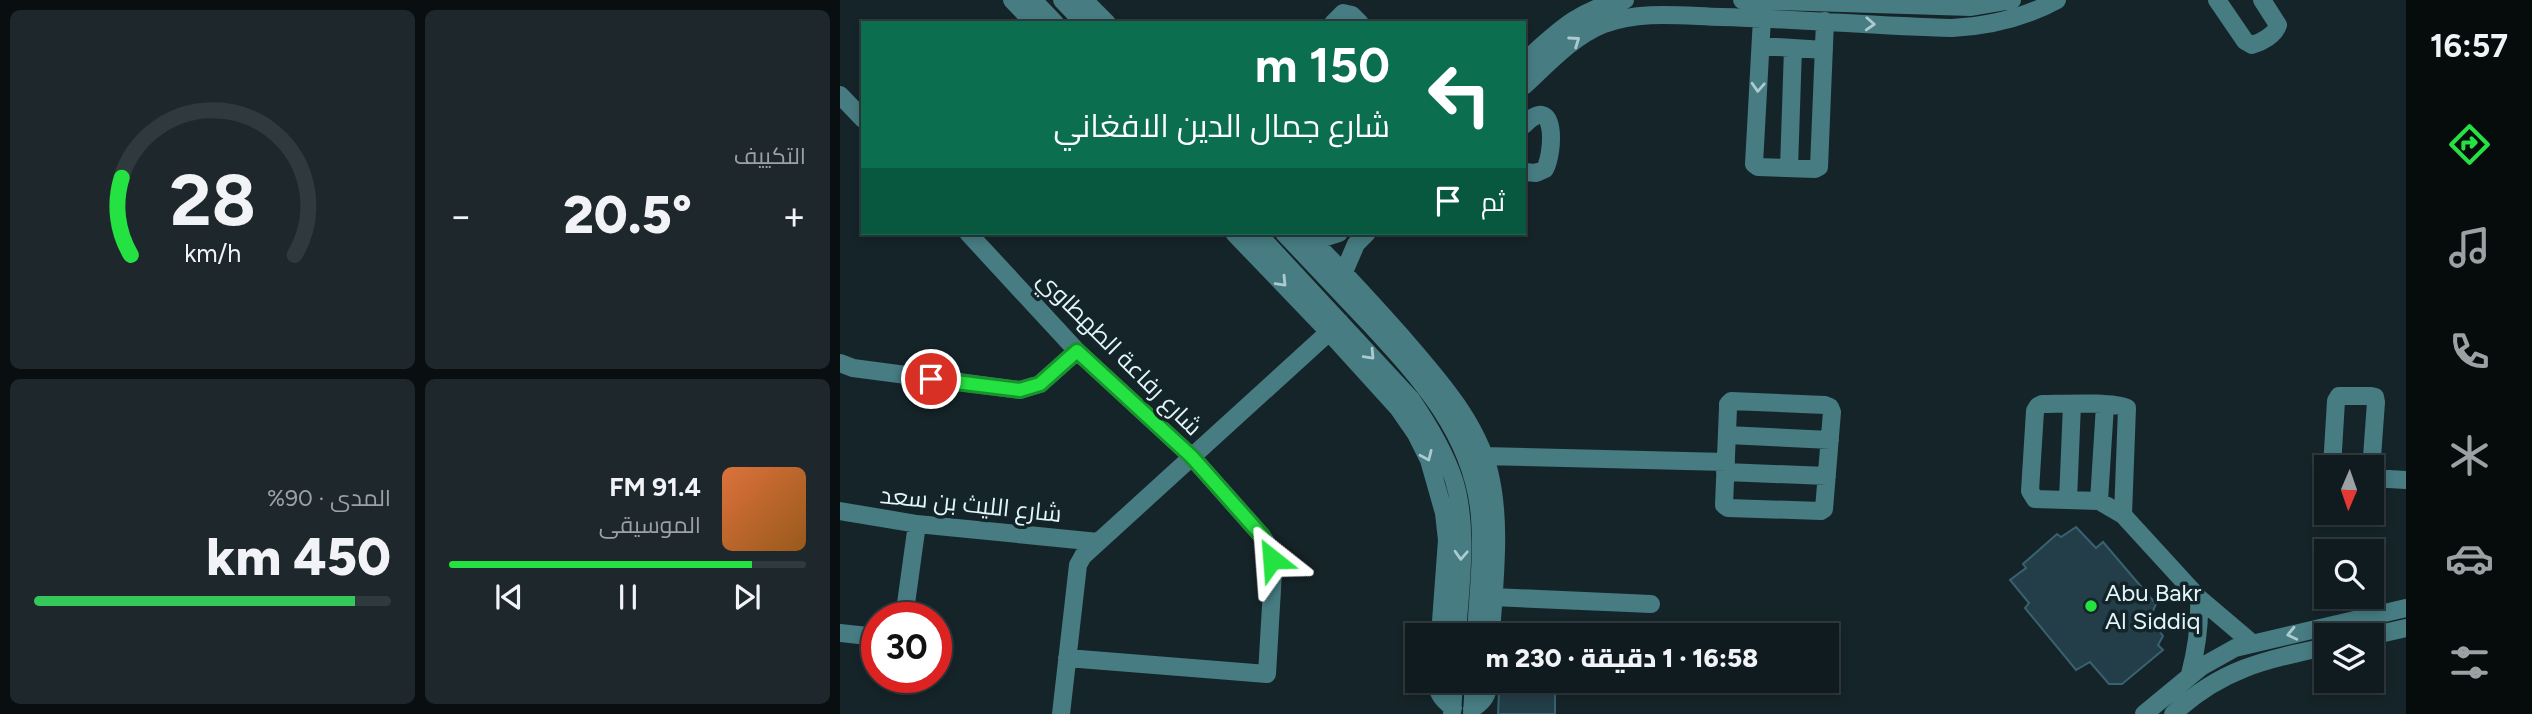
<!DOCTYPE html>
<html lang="ar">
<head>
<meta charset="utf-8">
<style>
	:root { --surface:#101b1f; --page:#1e282c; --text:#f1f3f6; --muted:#9ca1a4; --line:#30393d; --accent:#25e243 }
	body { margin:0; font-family:Figtree,Cairo,sans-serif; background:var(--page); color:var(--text); direction:rtl; height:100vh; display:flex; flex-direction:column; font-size:26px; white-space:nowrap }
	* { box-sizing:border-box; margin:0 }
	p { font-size:23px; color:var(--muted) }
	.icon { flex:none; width:38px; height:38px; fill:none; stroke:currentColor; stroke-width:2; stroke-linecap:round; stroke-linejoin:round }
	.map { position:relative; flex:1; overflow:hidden; direction:ltr }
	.side { display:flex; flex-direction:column; gap:10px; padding:10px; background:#090f11; width:840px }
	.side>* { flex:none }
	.hud { position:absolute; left:21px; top:21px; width:665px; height:214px; border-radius:0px; box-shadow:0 4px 10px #0003,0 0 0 2px var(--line); direction:rtl; background:#0b6e4f; color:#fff; overflow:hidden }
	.needle { width:46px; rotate:182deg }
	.fabs { position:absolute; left:1474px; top:455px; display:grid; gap:14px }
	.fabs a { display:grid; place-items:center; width:70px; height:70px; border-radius:0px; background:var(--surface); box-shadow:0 4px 10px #0003,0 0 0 2px var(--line); font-size:35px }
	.speed { position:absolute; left:21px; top:602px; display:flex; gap:14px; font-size:35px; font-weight:700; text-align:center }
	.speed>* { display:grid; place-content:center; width:91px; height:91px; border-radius:50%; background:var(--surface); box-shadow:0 4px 10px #0003,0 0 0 2px var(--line); line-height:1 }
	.speed .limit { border:10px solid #d22; background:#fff; color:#111 }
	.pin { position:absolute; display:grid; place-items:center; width:60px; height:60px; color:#fff; margin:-30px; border:4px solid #fff; border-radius:50%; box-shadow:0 2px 7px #0007 }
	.me { position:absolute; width:77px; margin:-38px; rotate:332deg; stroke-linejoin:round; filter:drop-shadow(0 0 5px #0008) }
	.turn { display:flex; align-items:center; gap:24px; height:147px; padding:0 21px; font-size:32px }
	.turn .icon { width:91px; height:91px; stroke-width:2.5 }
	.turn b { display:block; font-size:49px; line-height:60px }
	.then { display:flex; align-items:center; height:66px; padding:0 21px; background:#0003; gap:14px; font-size:26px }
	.big { font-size:52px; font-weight:800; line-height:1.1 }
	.side .tile { flex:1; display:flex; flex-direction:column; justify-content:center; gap:10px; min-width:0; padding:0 24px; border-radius:10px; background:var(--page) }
	.side .dial { align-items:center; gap:0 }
	.dial svg { height:182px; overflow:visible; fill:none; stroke:var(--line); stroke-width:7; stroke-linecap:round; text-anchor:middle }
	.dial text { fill:var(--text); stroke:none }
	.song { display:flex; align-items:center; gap:21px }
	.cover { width:84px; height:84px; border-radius:10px; background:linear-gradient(135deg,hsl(20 70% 55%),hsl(30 70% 35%)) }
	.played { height:7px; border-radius:4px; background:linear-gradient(90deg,var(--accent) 85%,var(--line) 85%) }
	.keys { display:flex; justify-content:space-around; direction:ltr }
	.heat { display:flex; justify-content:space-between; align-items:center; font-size:38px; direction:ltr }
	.charge { height:10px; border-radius:5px; background:linear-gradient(90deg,#34c759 90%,var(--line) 0) }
	.side .tiles { flex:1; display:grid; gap:10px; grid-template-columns:repeat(2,1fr) }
	.trip { position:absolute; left:565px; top:623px; width:434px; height:70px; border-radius:0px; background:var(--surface); box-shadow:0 4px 10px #0003,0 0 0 2px var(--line); font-weight:800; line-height:70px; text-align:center; direction:rtl }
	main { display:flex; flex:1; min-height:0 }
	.dock { display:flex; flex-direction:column; width:126px; justify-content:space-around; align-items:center; background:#060b0c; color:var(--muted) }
	.dock .icon { width:49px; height:49px }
	.dock .active { color:var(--accent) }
	.dock b { font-size:32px; color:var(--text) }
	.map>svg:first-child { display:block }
	.building { fill:#233e48; stroke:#386270; stroke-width:2 }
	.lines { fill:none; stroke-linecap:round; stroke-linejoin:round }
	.minor { stroke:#467c82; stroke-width:18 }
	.oneway { stroke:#abcbd1 }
	.route-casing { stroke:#18932c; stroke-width:18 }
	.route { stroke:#25e243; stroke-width:12 }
	.poi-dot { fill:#25e243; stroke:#152429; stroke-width:2.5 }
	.labels { text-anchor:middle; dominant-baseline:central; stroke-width:7; stroke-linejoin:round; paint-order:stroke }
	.street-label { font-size:24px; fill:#e1f6fb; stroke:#152429 }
	.poi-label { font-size:24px; fill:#e1f6fb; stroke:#152429; text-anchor:start }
</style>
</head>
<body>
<main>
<nav class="dock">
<b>16:57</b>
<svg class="icon active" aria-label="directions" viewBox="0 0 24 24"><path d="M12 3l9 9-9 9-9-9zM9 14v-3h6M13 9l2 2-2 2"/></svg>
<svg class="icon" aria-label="music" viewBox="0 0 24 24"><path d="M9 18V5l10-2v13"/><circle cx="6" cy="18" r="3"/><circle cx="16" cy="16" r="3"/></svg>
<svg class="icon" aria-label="phone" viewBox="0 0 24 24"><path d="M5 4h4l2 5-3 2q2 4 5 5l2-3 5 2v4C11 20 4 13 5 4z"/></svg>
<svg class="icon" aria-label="climate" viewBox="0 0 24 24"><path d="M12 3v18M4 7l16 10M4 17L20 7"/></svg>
<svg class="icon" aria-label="car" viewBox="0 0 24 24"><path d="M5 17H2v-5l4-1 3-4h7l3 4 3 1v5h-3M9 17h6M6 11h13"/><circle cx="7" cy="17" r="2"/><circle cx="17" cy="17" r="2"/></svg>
<svg class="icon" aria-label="filters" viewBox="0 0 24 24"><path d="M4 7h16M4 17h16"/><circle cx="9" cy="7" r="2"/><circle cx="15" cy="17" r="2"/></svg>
</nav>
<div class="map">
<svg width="1566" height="714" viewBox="0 0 1566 714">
	<rect width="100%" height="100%" fill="#152429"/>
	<path class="building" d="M1236,527L1256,548L1263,542L1316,604L1310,618L1323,636L1318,645L1323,650L1282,684H1269L1250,662L1236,670L1185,608L1189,603L1170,580L1186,568L1183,564L1217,534L1221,537Z
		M659,692L715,694V714H658Z"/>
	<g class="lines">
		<path class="minor" d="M172,0L194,23
			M193,0L215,23
			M222,0L244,23
			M244,0L267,23
			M902,0L1131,7L1172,0
			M1377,0L1405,41L1412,45C1422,42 1435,35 1438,25L1422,0
			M922,18L914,164L918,167L975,169L979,167L985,21
			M493,23L503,13L512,15L520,23
			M921,46L984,50
			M684,62C717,32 739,9 785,0
			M684,86C709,63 732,37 764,24C801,10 843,16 881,17C958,19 1035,26 1112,28C1149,26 1184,18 1217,0
			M0,95L23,119
			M684,125C717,91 714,152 705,169L696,173L684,172
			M949,168L953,48
			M128,233L237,351L352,457L422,536L429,547L433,572L427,674L227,658
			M394,233L489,332L558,408L576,434L589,460L604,513L607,540L600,635
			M417,233L571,399C588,424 604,450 614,480C629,529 620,585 617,635
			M444,233C473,264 503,295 532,326C581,379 629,432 639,507C644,549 638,593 636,635
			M465,233C499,267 531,302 563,338C597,378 635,419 649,471C662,523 654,582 651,635
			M474,241L499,233
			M504,272L516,244L527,233
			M0,363L13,368L180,390L200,384L237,351
			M891,401L985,405L990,407L992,412L984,509L981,511L888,508L884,505L888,408V404Z
			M887,435L990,440
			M644,456L886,462
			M1492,467L1496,401L1499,396H1531L1535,397L1536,402L1531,471
			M885,472L987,476
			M1531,478L1566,480
			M1228,500L1232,404
			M1259,501L1265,405
			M0,511L77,524L258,542
			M1283,515L1287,408C1272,401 1221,404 1202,404L1198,406L1195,411L1190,491L1195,499L1259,501L1283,515L1359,598L1412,643
			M653,597L811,604
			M64,618L77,524
			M0,633L37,637
			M1531,636L1566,628
			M1350,674C1357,648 1360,625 1359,598
			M597,681C597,694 603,700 613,708
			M632,709C644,701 648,695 649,681
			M221,714L238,565L243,556L500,322
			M612,714L614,681
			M632,714L634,681
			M1304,714L1361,667L1395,648L1566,608
			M1333,714C1381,669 1424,660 1486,647"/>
	</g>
	<defs><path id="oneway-chevron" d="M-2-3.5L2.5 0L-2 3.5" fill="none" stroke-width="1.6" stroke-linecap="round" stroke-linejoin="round" transform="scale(1.75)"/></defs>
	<g class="oneway">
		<use href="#oneway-chevron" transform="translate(1030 24) rotate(3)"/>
		<use href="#oneway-chevron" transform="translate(735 41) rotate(-35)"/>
		<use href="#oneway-chevron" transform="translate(918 87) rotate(93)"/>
		<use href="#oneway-chevron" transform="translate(442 282) rotate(46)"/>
		<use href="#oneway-chevron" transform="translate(530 355) rotate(47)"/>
		<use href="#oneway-chevron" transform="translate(587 456) rotate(66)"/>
		<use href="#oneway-chevron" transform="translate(621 555) rotate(93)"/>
		<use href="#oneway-chevron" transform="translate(1452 634) rotate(167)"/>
	</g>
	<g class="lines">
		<defs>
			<path id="route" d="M91,379L180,390L200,384L237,351L352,457L422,536L432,559"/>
		</defs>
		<use href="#route" class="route-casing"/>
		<use href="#route" class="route"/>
	</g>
	<circle class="poi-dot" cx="1251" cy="606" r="7"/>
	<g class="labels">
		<g class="street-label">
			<text transform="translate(280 353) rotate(45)">شارع رفاعة الطهطاوي</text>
			<text transform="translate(131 504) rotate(6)">شارع الليث بن سعد</text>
		</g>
		<g class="poi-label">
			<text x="1265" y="592">Abu Bakr<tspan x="1265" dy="28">Al Siddiq</tspan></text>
		</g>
	</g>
</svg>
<div class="fabs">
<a><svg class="needle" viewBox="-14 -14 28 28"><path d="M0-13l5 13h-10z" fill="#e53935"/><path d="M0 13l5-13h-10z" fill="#9ca1a4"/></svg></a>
<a><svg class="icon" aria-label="search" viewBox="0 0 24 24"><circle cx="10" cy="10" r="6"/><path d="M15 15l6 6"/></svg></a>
<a><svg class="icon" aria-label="layers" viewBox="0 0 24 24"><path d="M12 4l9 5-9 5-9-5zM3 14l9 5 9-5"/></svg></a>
</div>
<div class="speed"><div class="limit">30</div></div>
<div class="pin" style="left:91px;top:379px;background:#d93025"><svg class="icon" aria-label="arrive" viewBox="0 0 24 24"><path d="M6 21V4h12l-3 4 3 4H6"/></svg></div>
<svg class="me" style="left:432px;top:559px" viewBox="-20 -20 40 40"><path d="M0-17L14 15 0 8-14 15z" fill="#25e243" stroke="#fff" stroke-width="4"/></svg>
<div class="trip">16:58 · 1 دقيقة · 230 m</div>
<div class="hud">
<div class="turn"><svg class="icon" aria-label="left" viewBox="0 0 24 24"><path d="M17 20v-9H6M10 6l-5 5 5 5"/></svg><div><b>150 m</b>شارع جمال الدين الافغاني</div></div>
<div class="then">ثم<svg class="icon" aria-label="arrive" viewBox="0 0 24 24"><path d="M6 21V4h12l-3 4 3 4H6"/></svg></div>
</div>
</div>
<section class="side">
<div class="tiles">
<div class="tile"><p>التكييف</p>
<div class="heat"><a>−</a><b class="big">20.5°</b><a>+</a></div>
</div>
<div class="tile dial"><svg viewBox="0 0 100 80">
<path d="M14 69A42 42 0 1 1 86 69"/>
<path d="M14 69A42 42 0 0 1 10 35" stroke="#25e243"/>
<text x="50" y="56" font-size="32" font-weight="700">28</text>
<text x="50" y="72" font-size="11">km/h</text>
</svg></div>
<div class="tile">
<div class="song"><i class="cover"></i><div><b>91.4 FM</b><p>الموسيقى</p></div></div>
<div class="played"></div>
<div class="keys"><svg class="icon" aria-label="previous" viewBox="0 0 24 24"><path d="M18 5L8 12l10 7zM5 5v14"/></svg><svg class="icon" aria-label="pause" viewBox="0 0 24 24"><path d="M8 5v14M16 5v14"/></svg><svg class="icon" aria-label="next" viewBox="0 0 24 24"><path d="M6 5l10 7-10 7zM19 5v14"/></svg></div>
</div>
<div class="tile"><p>المدى · 90%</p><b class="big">450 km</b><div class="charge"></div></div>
</div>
</section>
</main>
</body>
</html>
